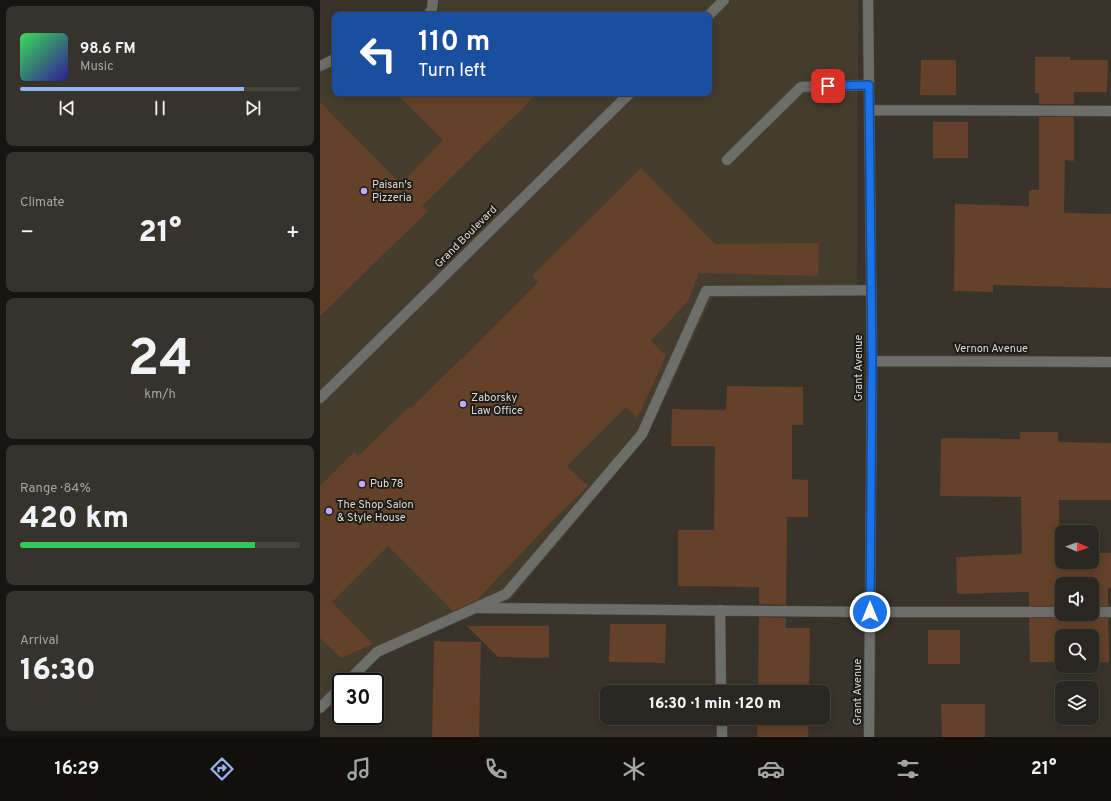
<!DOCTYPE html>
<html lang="en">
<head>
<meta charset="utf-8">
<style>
	:root { --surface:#2a2720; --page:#36332d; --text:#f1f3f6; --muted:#a5a5a5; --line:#46443e; --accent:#95b2f1 }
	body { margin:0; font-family:Overpass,sans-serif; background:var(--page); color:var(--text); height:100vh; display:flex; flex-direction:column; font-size:15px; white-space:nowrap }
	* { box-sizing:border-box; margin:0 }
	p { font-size:13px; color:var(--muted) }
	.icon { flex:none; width:22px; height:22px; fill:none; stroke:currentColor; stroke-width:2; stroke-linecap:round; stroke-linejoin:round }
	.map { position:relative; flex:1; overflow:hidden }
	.drawer { display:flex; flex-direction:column; gap:6px; padding:6px; background:#171512; width:320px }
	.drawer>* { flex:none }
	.banner { position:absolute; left:12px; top:12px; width:380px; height:84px; border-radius:8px; box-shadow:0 2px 10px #0003,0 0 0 1px var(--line); background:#1a4fa0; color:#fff; overflow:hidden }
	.needle { width:26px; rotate:92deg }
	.controls { position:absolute; left:735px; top:525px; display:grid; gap:8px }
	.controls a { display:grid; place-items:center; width:44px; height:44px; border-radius:8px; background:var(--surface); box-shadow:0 2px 10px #0003,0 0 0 1px var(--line); font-size:20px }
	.speed { position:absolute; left:12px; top:673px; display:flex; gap:8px; font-size:20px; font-weight:700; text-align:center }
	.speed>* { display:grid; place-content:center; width:52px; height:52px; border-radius:50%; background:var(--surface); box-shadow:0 2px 10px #0003,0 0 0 1px var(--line); line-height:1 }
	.speed .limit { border:2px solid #111; border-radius:6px; background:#fff; color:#111 }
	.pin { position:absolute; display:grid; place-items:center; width:34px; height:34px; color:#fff; margin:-17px; border-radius:8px; box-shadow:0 2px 6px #0006 }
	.me { position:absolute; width:44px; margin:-22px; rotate:0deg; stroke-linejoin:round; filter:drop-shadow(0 0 3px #0008) }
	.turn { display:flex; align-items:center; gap:14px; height:84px; padding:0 20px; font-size:18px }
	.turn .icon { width:52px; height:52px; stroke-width:2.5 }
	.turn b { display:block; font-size:28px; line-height:34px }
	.big { font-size:30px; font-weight:800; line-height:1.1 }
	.drawer .widget { flex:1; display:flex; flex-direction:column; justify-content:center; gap:6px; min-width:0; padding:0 14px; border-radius:8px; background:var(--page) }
	.drawer .dial { align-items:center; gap:0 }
	.dial b { font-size:52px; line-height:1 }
	.song { display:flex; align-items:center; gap:12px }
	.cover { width:48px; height:48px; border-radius:6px; background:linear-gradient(135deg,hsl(130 70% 55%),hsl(250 70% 35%)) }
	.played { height:4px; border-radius:2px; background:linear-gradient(90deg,var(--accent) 80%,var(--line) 80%) }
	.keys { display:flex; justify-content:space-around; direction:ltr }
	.heat { display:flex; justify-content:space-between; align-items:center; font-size:22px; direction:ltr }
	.charge { height:6px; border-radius:3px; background:linear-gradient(90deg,#34c759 84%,var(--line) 0) }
	.trip { position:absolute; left:280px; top:685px; width:230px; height:40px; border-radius:8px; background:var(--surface); box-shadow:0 2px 10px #0003,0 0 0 1px var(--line); font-weight:800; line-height:40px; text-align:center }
	.tabs { display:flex; height:64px; justify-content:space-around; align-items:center; background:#11100d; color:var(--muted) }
	.tabs .icon { width:28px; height:28px }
	.tabs .active { color:var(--accent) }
	.tabs b { font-size:18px; color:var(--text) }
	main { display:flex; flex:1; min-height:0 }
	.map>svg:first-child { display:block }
	.built { fill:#443d2e }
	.building { fill:#644128 }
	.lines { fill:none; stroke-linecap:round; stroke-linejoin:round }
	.minor-casing { stroke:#565249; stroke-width:11 }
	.minor { stroke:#6d6e6a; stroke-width:10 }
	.route-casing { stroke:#114b97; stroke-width:10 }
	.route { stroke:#1a73e8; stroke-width:7 }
	.poi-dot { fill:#b9abf7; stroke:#1e1c18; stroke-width:1.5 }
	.labels { text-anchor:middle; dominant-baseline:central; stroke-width:4; stroke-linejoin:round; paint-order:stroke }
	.poi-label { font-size:11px; fill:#dcdad4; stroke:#1e1c18; text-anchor:start }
	.street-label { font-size:11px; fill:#dcdad4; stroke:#1e1c18 }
</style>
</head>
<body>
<main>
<section class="drawer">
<div class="widget">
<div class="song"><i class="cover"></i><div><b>98.6 FM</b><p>Music</p></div></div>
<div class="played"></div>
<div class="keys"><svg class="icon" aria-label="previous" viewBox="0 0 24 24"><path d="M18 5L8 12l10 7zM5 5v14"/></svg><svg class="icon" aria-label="pause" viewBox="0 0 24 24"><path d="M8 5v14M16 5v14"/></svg><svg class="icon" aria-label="next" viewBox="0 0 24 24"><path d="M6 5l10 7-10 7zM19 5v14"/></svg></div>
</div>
<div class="widget"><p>Climate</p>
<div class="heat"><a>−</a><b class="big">21°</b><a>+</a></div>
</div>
<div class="widget dial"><b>24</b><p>km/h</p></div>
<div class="widget"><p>Range · 84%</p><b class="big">420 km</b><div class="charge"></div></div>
<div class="widget"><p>Arrival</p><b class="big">16:30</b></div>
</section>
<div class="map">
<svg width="791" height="737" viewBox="0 0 791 737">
	<rect width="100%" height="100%" fill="#38342b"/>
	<path class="built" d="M119,0H538L537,296L392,298L327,437L191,599L59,657L34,682H21V695L0,715V71L15,65V93H389V15H118Z"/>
	<path class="building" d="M715,57H750V60H788L787,92H754V104H719V93H715Z
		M601,60H636V95H600Z
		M76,93H218L102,206L108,211L0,316V102L81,184L123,140Z
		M719,117H754V161L745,160L744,213L791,214V288L673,285V292L634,291L635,204L709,206V190H719Z
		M613,122H648V158H613Z
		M321,168L395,244L499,243L498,276L379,273L368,301L331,341L346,356L317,418L306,407L247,466L268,486L231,522L157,600L133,611L68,546L12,602L53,644L21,658L0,638V486L34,452L38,456L89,407L91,408L142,358V359L218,282L212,276Z
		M407,386L483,387V425H472V479L488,480V517H467L466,605L439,604V587L358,586V530H394L395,446H351L352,409L406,410Z
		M700,432H738V442L791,443V500H739L740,553H742V562H772V553H791V588H788V606H772V584H742V606H709V592L637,594L636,557L702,554L701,497L620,496L621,438L700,439Z
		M748,614H766L768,617L772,618H788L789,662H772V636H742V662H710L709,618H742L746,617Z
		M439,617L466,618V628H490L489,692H438Z
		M290,624H346L345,663L289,662Z
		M147,626H229V658L178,657Z
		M608,630H640V664H608Z
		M114,641L161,642L159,737H112Z
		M621,704H665V737H622Z
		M438,718H489L488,737H437Z"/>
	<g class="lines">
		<defs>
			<path id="minor" d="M548,0L552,361L549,737
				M108,15L112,9L113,0
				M389,15L404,0
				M0,66L15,59
				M550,110L791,111
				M407,160L481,87L549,85
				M552,361L791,362
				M0,398L310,93
				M159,608L550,612H742
				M400,610L401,692
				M772,612H791
				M27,682L57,652L186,594L322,434L386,291L551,290
				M0,708L21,687
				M402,718V737"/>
		</defs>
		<use href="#minor" class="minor-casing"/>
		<use href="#minor" class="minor"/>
	</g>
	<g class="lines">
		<defs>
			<path id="route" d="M508,86L549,85L552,361L550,612"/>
		</defs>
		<use href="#route" class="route-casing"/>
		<use href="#route" class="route"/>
	</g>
	<g class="poi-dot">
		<circle cx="44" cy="191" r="4"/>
		<circle cx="143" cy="404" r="4"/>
		<circle cx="42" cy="484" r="4"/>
		<circle cx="9" cy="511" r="4"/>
	</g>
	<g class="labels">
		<g class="poi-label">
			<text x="52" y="185">Paisan's<tspan x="52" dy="13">Pizzeria</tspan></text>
			<text x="151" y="398">Zaborsky<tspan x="151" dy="13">Law Office</tspan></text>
			<text x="50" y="484">Pub 78</text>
			<text x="17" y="505">The Shop Salon<tspan x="17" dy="13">&amp; Style House</tspan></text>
		</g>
		<g class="street-label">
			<text transform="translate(146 237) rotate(-45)">Grand Boulevard</text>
			<text x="671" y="349">Vernon Avenue</text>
			<text transform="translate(539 368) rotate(-90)">Grant Avenue</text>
			<text transform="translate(538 692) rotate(-90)">Grant Avenue</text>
		</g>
	</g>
</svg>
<div class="controls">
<a><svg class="needle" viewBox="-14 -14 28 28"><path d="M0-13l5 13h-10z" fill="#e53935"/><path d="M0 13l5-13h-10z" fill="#a5a5a5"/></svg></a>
<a><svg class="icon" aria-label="sound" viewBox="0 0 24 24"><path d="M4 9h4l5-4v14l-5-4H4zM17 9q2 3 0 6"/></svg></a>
<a><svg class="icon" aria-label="search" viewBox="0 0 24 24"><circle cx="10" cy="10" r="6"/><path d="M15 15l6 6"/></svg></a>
<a><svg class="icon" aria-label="layers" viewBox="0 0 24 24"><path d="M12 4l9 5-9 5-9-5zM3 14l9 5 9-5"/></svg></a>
</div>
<div class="speed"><div class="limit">30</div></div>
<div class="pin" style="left:508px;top:86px;background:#d93025"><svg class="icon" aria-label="arrive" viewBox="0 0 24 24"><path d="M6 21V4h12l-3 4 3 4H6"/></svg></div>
<svg class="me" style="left:550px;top:612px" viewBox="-20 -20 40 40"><circle r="17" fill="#1a73e8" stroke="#fff" stroke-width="3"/><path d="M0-11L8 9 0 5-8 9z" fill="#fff"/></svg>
<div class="trip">16:30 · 1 min · 120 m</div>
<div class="banner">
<div class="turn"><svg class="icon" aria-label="left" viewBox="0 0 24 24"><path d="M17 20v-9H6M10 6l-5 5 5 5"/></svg><div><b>110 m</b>Turn left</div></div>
</div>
</div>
</main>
<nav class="tabs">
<b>16:29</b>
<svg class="icon active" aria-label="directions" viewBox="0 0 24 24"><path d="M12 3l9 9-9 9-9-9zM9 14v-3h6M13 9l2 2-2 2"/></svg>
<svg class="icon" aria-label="music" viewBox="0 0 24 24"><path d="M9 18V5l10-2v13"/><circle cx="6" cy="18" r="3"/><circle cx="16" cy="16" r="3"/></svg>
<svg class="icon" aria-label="phone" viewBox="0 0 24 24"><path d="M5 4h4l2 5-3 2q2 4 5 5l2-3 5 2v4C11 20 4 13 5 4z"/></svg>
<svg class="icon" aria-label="climate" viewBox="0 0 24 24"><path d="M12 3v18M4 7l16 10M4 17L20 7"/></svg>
<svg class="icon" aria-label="car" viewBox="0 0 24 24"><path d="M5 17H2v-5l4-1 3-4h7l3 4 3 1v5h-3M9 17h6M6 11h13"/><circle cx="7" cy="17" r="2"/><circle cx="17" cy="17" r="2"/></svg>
<svg class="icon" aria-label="filters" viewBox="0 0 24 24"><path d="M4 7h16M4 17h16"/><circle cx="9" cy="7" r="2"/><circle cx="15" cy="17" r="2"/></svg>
<b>21°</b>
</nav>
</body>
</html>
